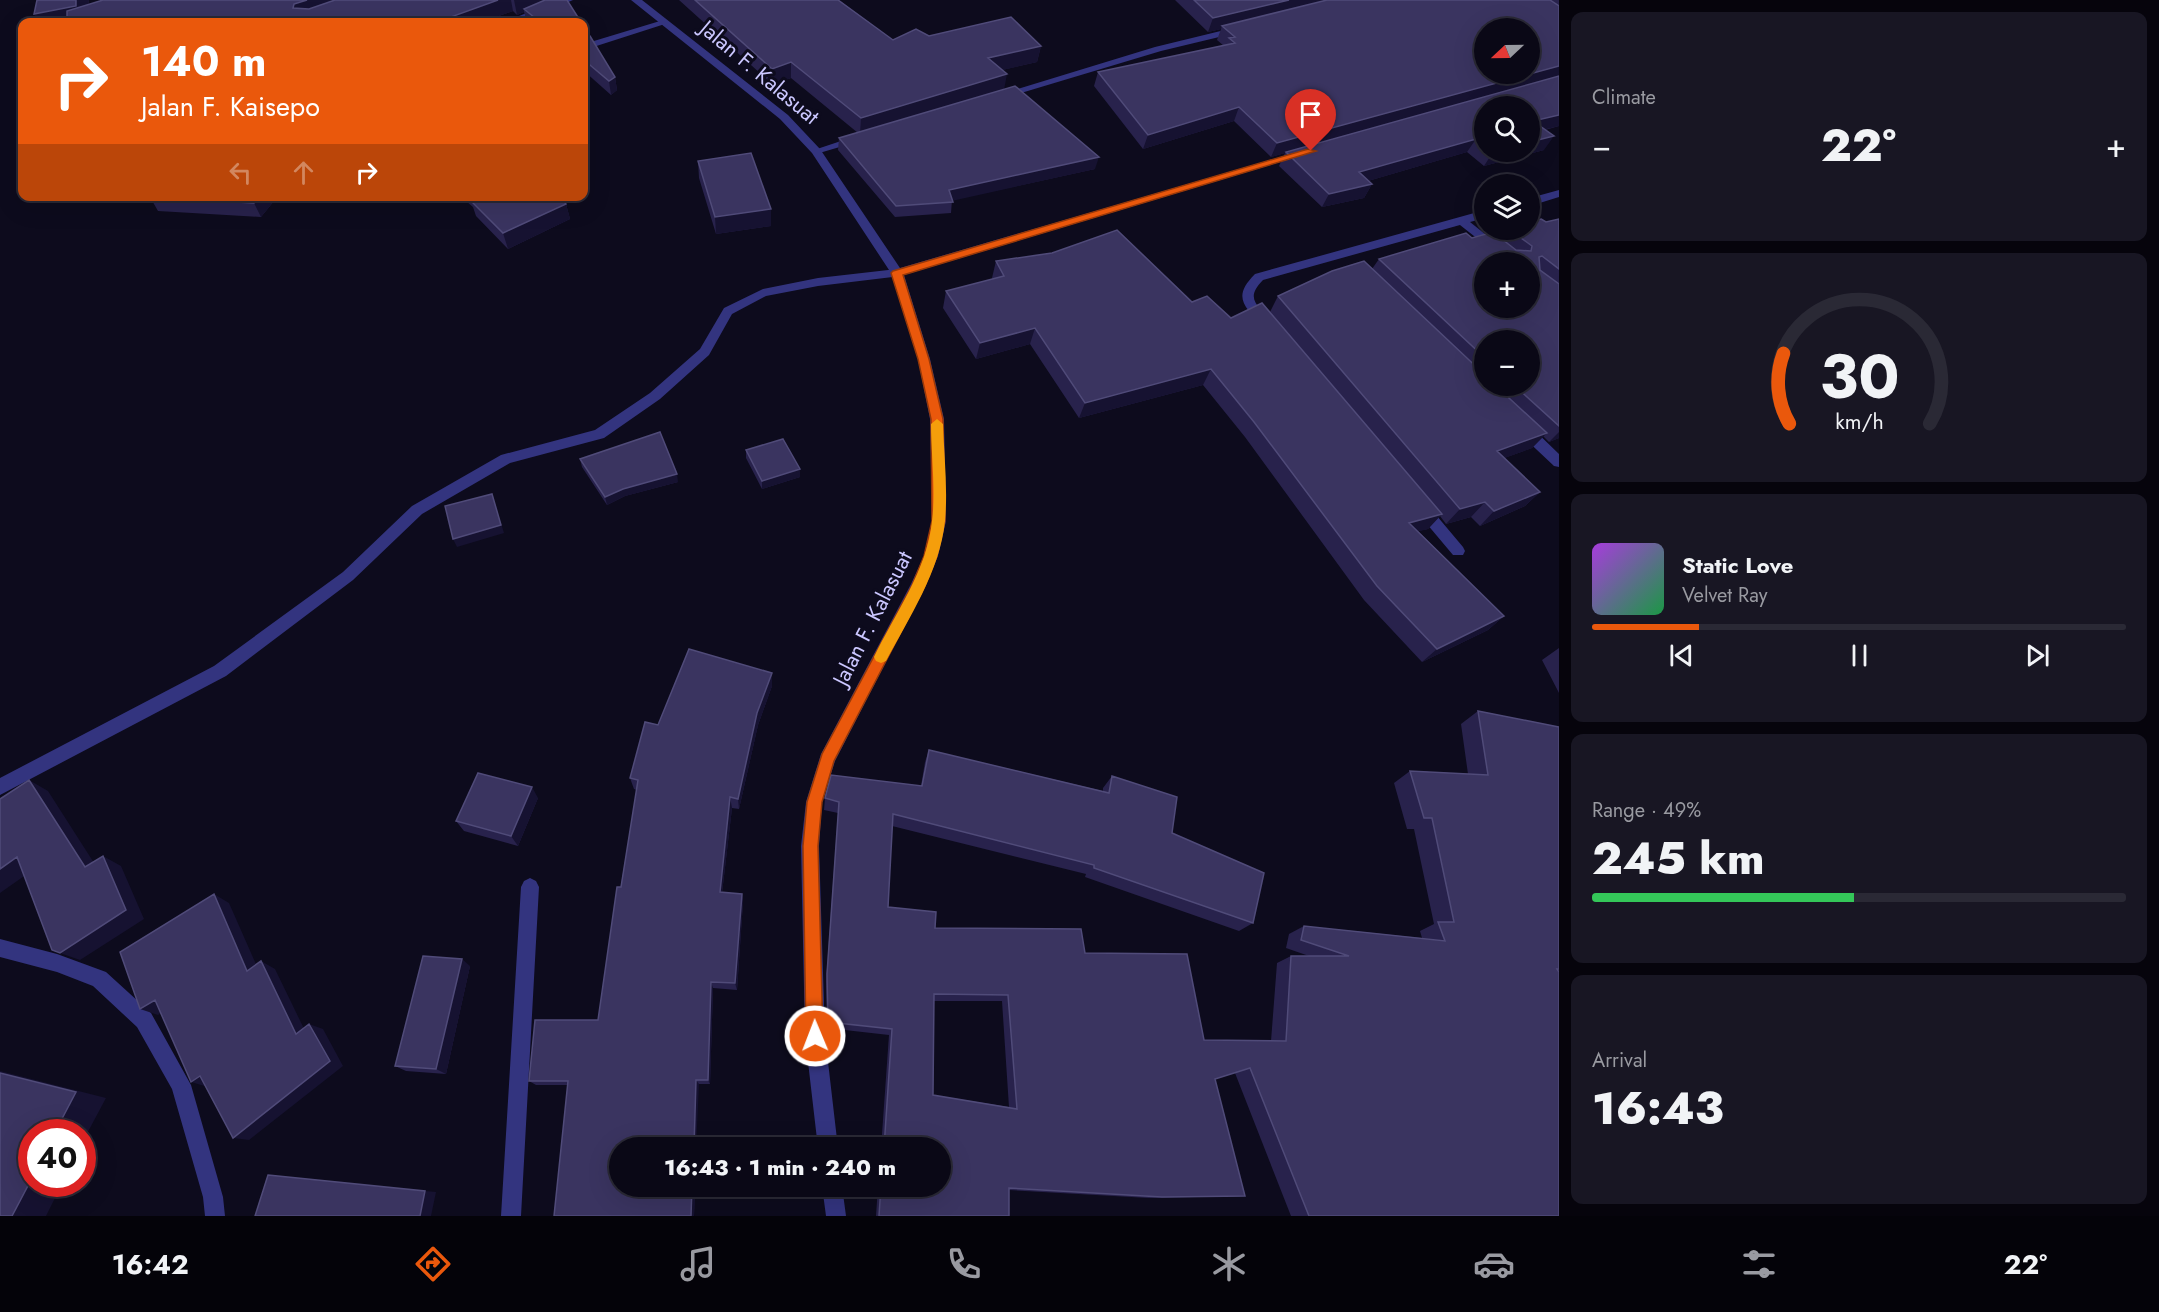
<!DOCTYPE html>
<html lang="en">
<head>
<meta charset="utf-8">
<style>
	:root { --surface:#0a0816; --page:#181623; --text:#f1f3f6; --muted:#999aa1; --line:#2a2935; --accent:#ea580c }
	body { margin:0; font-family:Jost,sans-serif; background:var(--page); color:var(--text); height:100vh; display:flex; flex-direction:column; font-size:22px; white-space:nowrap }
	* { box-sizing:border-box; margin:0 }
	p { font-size:20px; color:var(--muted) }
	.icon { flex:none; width:33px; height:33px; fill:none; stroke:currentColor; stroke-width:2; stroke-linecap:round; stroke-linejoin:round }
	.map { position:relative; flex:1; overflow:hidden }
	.side { display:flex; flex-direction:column; gap:12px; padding:12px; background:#06040c; width:600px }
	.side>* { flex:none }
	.top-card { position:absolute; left:18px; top:18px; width:570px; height:183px; border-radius:12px; box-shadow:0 6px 24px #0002,0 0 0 2px var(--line); background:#ea580c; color:#fff; overflow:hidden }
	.needle { width:39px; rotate:248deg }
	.buttons { position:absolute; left:1474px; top:18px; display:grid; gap:12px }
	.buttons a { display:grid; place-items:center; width:66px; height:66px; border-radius:50%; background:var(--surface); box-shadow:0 6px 24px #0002,0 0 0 2px var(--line); font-size:30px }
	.speed { position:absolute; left:18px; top:1119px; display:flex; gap:12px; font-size:30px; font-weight:700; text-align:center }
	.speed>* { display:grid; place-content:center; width:78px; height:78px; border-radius:50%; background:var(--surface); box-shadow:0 6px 24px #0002,0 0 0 2px var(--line); line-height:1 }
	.speed .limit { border:9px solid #d22; background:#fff; color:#111 }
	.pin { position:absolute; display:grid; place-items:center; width:51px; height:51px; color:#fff; margin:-62px -26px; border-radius:50% 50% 50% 0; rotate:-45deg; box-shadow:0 0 6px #0007 }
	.pin .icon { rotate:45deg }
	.me { position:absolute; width:66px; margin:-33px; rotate:359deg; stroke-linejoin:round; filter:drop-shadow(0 0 4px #0008) }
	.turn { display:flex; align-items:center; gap:21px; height:126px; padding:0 24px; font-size:27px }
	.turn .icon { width:78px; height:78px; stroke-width:2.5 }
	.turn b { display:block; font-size:42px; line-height:51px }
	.lanes { display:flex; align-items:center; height:57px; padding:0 24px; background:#0003; justify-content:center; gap:30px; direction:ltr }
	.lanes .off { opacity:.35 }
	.big { font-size:45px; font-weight:800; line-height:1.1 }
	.side .tile { flex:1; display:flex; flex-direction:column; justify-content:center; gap:9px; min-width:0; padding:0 21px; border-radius:12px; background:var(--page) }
	.side .dial { align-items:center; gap:0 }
	.dial svg { height:156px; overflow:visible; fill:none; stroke:var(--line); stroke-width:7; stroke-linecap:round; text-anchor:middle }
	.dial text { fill:var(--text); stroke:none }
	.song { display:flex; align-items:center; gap:18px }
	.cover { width:72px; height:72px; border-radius:9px; background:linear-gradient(135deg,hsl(280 70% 55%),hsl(140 70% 35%)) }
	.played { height:6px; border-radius:3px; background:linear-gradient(90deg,var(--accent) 20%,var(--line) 20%) }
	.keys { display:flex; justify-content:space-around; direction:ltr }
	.heat { display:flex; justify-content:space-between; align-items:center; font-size:33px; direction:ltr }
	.charge { height:9px; border-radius:4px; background:linear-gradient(90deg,#34c759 49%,var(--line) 0) }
	.trip { position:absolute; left:609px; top:1137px; width:342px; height:60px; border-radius:30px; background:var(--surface); box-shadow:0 6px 24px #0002,0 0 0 2px var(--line); font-weight:800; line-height:60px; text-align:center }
	.dock { display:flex; height:96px; justify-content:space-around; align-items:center; background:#040309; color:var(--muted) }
	.dock .icon { width:42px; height:42px }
	.dock .on { color:var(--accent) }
	.dock b { font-size:27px; color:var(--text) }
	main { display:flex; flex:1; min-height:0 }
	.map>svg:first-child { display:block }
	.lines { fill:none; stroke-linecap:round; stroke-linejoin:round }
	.minor { fill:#33347f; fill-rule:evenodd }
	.tertiary { fill:#33347f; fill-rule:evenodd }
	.wall { fill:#28224c; fill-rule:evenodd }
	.shaded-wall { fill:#161231 }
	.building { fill:#3a3460; stroke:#504b79; stroke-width:1.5; fill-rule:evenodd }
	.route { fill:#ea580c; stroke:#983908; stroke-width:1.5 }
	.slow { fill:#f59e0b }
	.labels { text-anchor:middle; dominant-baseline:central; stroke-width:6; stroke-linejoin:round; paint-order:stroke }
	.street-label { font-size:22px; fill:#cbc7ff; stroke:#0d0b1d }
</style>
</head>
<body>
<main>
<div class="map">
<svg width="1559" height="1216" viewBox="0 0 1559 1216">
	<rect width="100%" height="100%" fill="#0d0b1d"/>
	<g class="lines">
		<path class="minor" d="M560,0H573L523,22H513L519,16Z
			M660,21L668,23L584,50V44Z
			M1237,27L1240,28V32L1161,51L1004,98L995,96L1155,47Z
			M856,136L860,137V141L816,154L811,151Z
			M1559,190V197L1530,206V198Z
			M1485,210V218L1470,222L1520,262H1507L1460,225L1263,280C1243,300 1260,306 1272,323L1270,326H1262C1244,306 1232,297 1255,274Z
			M897,269L903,273L901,276L818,286L766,296L732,314L709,355L660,399L604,438L510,463L422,514L353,580L226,676L0,795V778L214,666L343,572L412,506L501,455L595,430L650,393L700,349L724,308L763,289L818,278Z
			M1524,424L1529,425L1559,454V467L1554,466L1519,433L1517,429L1519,425Z
			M1421,501L1426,503L1463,547L1465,551L1463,555H1453L1416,511L1414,507L1416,503Z
			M530,878L536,881L539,887L521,1216H501L521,887L524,881Z
			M0,939L57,954L106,972L151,1013L191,1085L223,1197L225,1216H205L203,1197L172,1089L137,1027L93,986L57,972L0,957Z"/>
		<path class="tertiary" d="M631,0H642L788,115L820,149L900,268L1298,152L1302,151L1307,154L904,275L930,359L944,419L946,521L938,556L925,586L835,761L822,802L819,846L825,1036L838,1148H818L805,1036L801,846L806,802L821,754L911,584L924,556L932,521L930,419L918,359L891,273L812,153L780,119Z
			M822,1186H842L846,1216H826Z"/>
	</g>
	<path class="wall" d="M37,0H89L88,5L103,0H567L581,22H527L524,12L517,15L513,11L482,22H39L34,14Z
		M679,0H839L893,40L929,36L1041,46L1037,62L1002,70L1004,89L1095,169L952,200L951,213L895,217L838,150L839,138L858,133L791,78L773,85Z
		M1175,0H1559V126L1545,130L1544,150L1484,166L1467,152L1368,181L1372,184L1364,198L1322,207L1279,166L1285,153L1271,157L1234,121L1143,149L1094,86L1098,72L1224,46L1217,40L1221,29L1208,32ZM1485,106L1530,152H1485Z
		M584,26L586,37L615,77L617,90L611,95L584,71Z
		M698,161L771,209V226L716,234L699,178Z
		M278,196L261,217L158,211L150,197Z
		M460,196H559L566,204L570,219L508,249L476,216L473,207Z
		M1559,219V438L1549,442L1543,436L1532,448L1504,458L1540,492L1525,506L1480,526L1471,517L1446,524L1440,516L1428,529L1418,531L1504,616L1488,630L1422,662L1364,600L1245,437L1203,385L1079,418L1030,344L976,359L943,308L946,291L993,279L992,278L996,261L1192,302L1231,318L1270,312L1278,296L1372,269L1379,259L1472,238H1501L1507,230H1530L1546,222ZM1485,340L1530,386H1485Z
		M746,450L800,469V477L762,489L746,458Z
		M580,459L678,482L625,496L607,505L582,467Z
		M1559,648V693L1542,660Z
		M772,686L758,725L739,809L732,808L722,893L742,894L743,902L737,990L713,988L710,1084H699L620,1186H695L694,1216H554L568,1085H536L529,1081L598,1020L637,790L634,789L630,778L658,725Z
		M1478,711L1559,727V1216H1291L1235,1073L1215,1079L1245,1196L1149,1198L1009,1190V1216H876L878,1186H940V1148H881L889,1035L827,1028L826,981L838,813L824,810L825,798L921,786L925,762L929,750L1103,791V788L1112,776L1172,833L1253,923L1239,931L1085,877L1086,874L892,826L888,907L935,928L1085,953L1204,1040L1271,1041L1277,963L1291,956H1309L1286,948L1289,934L1304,926L1422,938L1420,931L1434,924L1414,829H1407L1394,783L1410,771L1468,774L1461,724ZM934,1001H1002L1009,1107L933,1095Z
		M538,798L518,846L464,831L456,821Z
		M470,966L446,1074L406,1071L395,1066Z"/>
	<path class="shaded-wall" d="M76,0H89L85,22H39L34,14Z
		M307,0H357L300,22L293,8L294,4Z
		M498,0H511L513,11L482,22H449L448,18Z
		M514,0H552L524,9V12L517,15Z
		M1289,0H1340L1222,26L1221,29L1208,32L1213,18Z
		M584,27L586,41L584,42Z
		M1041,46L1037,62L985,74L988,58Z
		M791,62V78L773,85L772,69Z
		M1559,66V78L1286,152L1285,153L1271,157L1277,143Z
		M1007,74L1004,90L860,134L861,118Z
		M615,77L617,90L611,95L609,81Z
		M1239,107L1234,121L1143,149L1148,135Z
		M1559,115V126L1530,133L1533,121Z
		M1554,136L1544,150L1484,166L1493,152H1530V142Z
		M1476,139L1467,152L1351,186L1359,172Z
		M1099,157L1095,169L947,202L949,190Z
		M1372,184L1364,198L1322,207L1329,194Z
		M260,196H278L261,217L254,203Z
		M566,204L570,219L508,249L503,233Z
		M771,209V226L716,234L715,217Z
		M1035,328L1030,344L976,359L980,343Z
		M1211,369L1203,385L1079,418L1085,403Z
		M1559,432V438L1549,442Z
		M1547,433L1532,448L1483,466L1497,451Z
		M800,469V477L762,489V481Z
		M677,474L678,482L625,496L607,505L605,497L623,489Z
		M1540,492L1525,506L1480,526L1494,511Z
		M492,494L504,533L457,547L453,539Z
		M1485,502L1471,517L1446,524L1460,509Z
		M1442,514L1428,529L1396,537L1409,523Z
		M1504,616L1488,630L1422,662L1437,649Z
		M772,673V686L758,725L739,809L738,799L757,713Z
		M29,780L48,791L103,877L85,867Z
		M532,787L538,798L518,846L511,836Z
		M730,797L732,808L721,901L720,892Z
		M103,856L121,866L144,919L80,960L60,953Z
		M17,857L37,867L0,893V869Z
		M214,894L229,903L262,978L247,971Z
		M742,894L743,902L737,990L735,983Z
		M462,959L470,966L446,1074L436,1069Z
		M261,961L275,969L309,1039L296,1034Z
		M711,982L713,988L710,1084L708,1080Z
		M155,1000L172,1006L158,1015L140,1009Z
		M309,1024L323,1029L343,1066L249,1140L233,1138Z
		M0,1071L106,1098L82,1143V1132H55L0,1073Z
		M200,1076L208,1087L191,1082Z
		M696,1080L699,1084L696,1148H694Z
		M32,1178V1184H62L46,1216H12Z
		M692,1186H695L694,1216H691Z
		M425,1191L436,1192L431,1216H420Z"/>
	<path class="building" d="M37,0H76V6L34,14Z
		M103,0H307L294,4L293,8L309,9L335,0H498L448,18L451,22H67V11Z
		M545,0H567L581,22H540L524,9Z
		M695,0H838L893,40L916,29L929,36L1011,17L1041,46L988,58L1007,74L861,118L791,62L772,69Z
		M1194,0H1289L1213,18Z
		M1327,0H1550L1559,6V66L1277,143L1239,107L1148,135L1098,72L1235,43L1229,38L1235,37L1222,26ZM1485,28H1530V74H1485Z
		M590,36L615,77L609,81L584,60V37Z
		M1559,76V115L1533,121L1554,136L1530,142V106H1485V146L1476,139L1359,172L1372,184L1329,194L1286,152Z
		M1015,86L1099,157L949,190L953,202L896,206L839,138Z
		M751,153L771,209L715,217L698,161Z
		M150,196H260L254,203L150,197Z
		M474,196H559L566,204L503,233L471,201L476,198Z
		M1541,219L1546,222L1559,219V269L1542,256L1539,257L1540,270L1559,284V426L1515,386H1530V340H1485V358L1379,259L1466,233L1472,238L1493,232L1516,250L1531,251L1532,246L1510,230H1530V222ZM1485,262H1530V308H1485Z
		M1117,230L1192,302L1207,296L1231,318L1262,303L1442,514L1409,523L1504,616L1437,649L1377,586L1254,422L1211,369L1085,403L1035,328L980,343L946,291L1004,276L996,261L1052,253Z
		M1364,261L1485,375V386H1496L1547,433L1497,451L1540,492L1494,511L1485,502L1460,509L1278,296L1332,271Z
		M660,432L677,474L623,489L605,497L580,459Z
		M783,439L800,469L762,481L746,450Z
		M492,494L501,525L453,539L445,506Z
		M689,649L772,673L757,713L738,799L730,797L720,892L742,894L735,983L711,982L708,1080H696L694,1148H620V1186H692L691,1216H554L568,1081H529L535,1020H598L617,887H621L638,780L630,778L645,722L658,725Z
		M1478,711L1559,727V969H1557L1559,972V1216H1309L1250,1068L1215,1079L1245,1196L1162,1197L1009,1188V1216H879L881,1186H940V1148H884L892,1029L828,1022L827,974L839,802L825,798L831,775L922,786L929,750L1109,793L1112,776L1177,797L1172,833L1264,873L1253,923L1094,868V865L893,814L888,907L936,912L935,928L1081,929L1085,953L1187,954L1204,1040L1286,1041L1291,956H1349L1301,940L1304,926L1445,941L1438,922H1454L1432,818H1424L1410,771L1488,775ZM934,994L1008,995L1017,1109L933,1095Z
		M478,773L532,787L511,836L456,821Z
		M29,780L85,867L103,856L126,910L60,953L52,950L17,857L0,869V799Z
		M214,894L247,971L261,961L296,1034L309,1024L330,1061L233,1138L200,1076L191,1082L155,1000L140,1009L120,952Z
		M423,956L462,959L436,1069L395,1066Z
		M0,1073L76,1092L55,1132H32V1178L12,1216H0Z
		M268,1175L425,1191L420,1216H255Z"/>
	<path class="route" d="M1308,149L1316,151L903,275L929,359L943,419L945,521L937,556L925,586L834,761L822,802L818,846L823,1036L821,1042L815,1045L809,1042L806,1036L803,846L807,802L822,754L912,585L924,556L932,521L931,419L918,359L891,273L893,271Z"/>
	<path class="slow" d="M937,419L943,424C944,455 948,489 945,521C940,571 909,618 886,661L881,663L876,661L874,657C895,613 927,571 932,521C936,490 931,455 931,424Z"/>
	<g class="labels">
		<g class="street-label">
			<text transform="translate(760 72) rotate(40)">Jalan F. Kalasuat</text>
			<text transform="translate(872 618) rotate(-63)">Jalan F. Kalasuat</text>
		</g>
	</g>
</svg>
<div class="buttons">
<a><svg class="needle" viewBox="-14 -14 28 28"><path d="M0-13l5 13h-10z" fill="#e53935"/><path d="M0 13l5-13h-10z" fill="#999aa1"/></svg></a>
<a><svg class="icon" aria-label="search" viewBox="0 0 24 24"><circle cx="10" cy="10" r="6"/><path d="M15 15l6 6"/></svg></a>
<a><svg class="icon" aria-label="layers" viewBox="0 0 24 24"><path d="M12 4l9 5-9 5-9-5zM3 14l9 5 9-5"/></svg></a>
<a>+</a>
<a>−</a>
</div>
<div class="speed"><div class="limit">40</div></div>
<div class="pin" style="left:1311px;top:151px;background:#d93025"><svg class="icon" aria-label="arrive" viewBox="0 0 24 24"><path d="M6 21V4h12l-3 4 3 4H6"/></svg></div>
<svg class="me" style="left:815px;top:1036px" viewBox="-20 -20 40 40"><circle r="17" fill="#ea580c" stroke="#fff" stroke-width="3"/><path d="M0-11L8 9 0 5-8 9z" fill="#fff"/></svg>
<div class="trip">16:43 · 1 min · 240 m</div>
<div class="top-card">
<div class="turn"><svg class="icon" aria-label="right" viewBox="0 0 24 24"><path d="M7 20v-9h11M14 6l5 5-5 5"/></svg><div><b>140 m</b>Jalan F. Kaisepo</div></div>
<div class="lanes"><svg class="icon off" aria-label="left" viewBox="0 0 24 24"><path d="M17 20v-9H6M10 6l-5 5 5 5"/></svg><svg class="icon off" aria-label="ahead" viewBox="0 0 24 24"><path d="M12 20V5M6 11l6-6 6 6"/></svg><svg class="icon" aria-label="right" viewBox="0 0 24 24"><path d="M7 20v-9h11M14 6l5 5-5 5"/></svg></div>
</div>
</div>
<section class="side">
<div class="tile"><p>Climate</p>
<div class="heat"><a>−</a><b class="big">22°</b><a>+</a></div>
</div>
<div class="tile dial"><svg viewBox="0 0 100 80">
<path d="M14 69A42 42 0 1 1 86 69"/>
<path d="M14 69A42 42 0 0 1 11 33" stroke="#ea580c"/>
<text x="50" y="56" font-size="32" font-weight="700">30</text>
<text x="50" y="72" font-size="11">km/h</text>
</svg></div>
<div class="tile">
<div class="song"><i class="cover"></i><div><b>Static Love</b><p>Velvet Ray</p></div></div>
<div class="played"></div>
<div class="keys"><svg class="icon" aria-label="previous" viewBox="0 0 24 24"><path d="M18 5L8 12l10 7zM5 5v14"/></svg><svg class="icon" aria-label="pause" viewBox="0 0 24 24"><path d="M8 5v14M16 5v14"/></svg><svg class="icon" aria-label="next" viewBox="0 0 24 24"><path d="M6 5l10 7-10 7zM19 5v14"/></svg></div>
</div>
<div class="tile"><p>Range · 49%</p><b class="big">245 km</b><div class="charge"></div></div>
<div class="tile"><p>Arrival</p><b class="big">16:43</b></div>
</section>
</main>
<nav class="dock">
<b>16:42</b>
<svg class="icon on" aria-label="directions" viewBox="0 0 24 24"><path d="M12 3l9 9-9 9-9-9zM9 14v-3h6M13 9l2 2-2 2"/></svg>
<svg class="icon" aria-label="music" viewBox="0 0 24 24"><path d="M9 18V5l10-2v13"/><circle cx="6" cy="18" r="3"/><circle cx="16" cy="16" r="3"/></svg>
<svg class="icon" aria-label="phone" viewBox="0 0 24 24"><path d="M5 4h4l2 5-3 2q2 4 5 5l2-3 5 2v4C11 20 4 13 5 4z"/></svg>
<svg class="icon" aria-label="climate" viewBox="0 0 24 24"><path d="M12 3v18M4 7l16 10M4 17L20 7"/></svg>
<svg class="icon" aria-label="car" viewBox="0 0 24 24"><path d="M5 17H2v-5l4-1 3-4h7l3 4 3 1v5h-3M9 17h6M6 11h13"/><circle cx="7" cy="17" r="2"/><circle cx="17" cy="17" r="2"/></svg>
<svg class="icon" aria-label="filters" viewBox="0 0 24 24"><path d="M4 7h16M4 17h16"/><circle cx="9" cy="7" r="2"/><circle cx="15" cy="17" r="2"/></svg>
<b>22°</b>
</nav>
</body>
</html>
